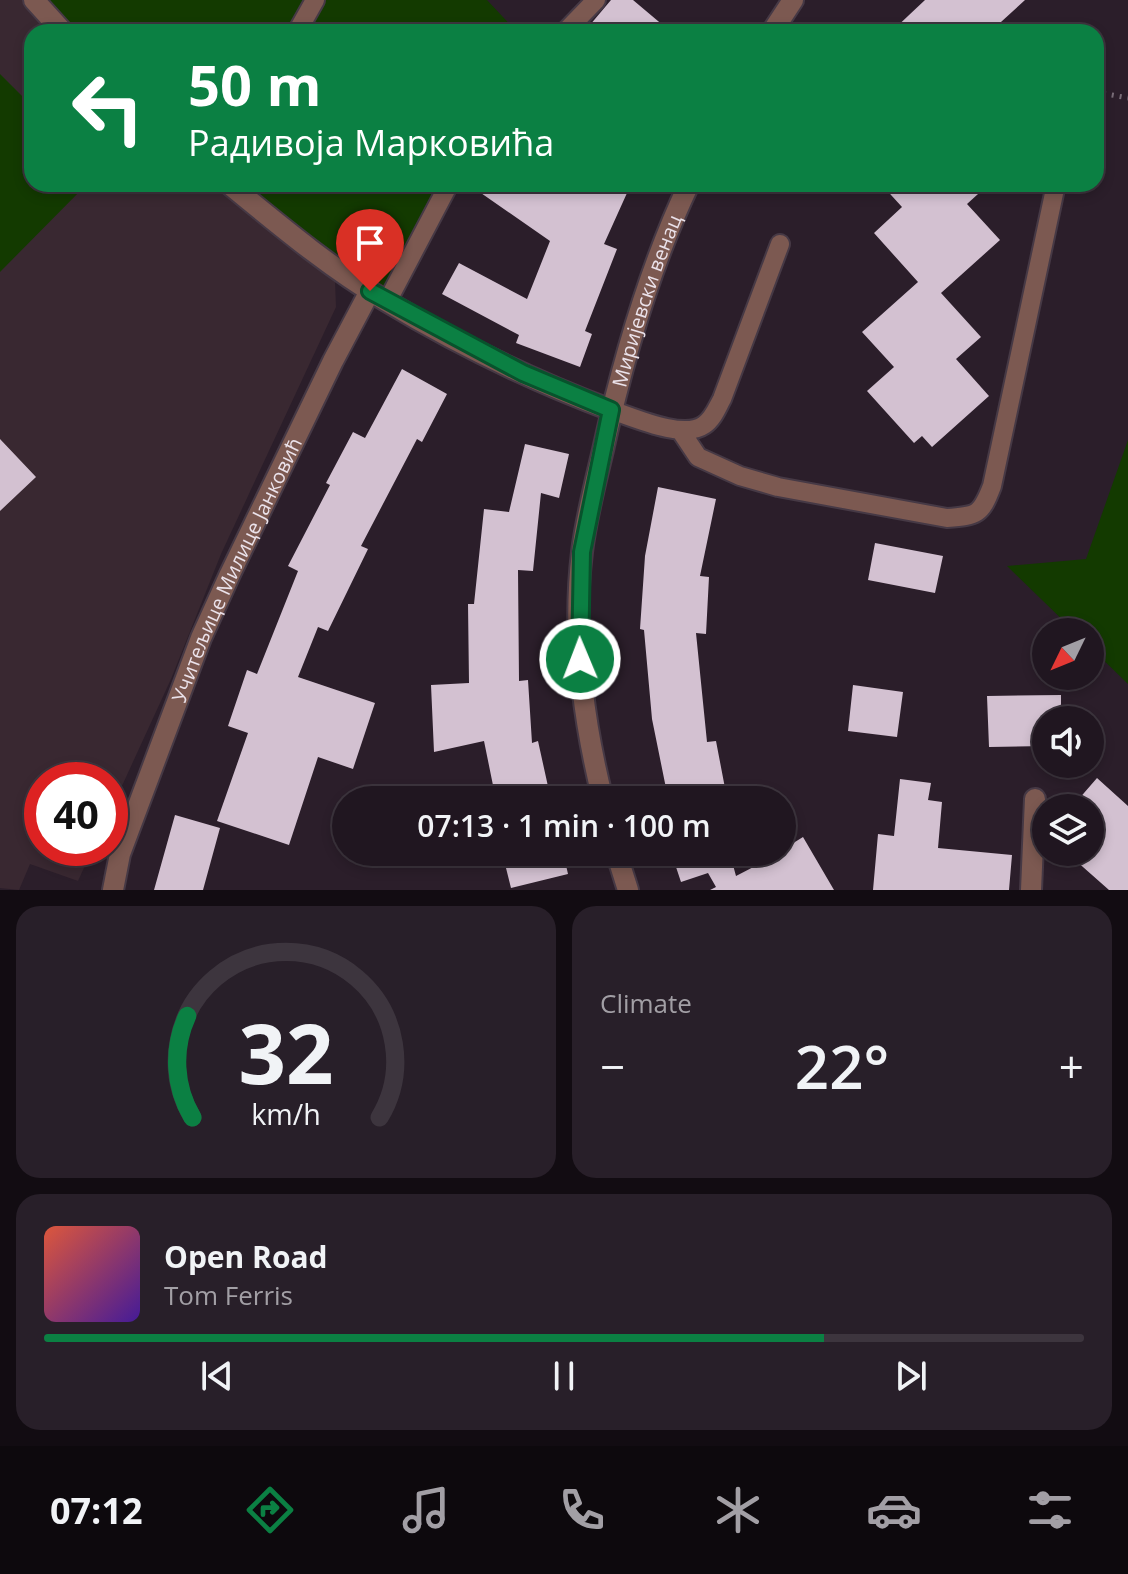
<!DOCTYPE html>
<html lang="en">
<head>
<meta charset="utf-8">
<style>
	:root { --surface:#201620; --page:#281f29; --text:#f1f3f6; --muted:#a29fa5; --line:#3d353e; --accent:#0b8043 }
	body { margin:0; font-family:"Open Sans",sans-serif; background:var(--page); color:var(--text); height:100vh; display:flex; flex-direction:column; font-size:30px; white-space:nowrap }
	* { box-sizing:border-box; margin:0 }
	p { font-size:26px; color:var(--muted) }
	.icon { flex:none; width:44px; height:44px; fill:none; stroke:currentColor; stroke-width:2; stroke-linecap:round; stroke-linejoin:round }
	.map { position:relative; height:890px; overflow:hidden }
	.drawer { display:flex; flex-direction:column; gap:16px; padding:16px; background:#120c12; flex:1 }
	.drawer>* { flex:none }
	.top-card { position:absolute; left:24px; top:24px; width:1080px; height:168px; border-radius:24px; box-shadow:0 4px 12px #0003,0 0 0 2px var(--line); background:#0b8043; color:#fff; overflow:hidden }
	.needle { width:52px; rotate:227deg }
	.tools { position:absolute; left:1032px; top:618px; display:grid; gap:16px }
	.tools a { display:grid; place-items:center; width:72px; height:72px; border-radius:50%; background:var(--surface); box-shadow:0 4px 12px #0003,0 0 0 2px var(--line); font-size:40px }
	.speed { position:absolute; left:24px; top:762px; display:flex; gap:16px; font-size:40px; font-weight:700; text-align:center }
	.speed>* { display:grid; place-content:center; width:104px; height:104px; border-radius:50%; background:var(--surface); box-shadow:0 4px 12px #0003,0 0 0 2px var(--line); line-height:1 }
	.speed .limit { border:12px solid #d22; background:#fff; color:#111 }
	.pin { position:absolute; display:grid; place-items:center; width:68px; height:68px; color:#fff; margin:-82px -34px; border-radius:50% 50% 50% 0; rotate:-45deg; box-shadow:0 0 8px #0007 }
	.pin .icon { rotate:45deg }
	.me { position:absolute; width:88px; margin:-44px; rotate:359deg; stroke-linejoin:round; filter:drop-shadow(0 0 6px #0008) }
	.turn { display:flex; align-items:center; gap:28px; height:168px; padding:0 32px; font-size:36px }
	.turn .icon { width:104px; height:104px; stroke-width:2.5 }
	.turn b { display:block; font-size:56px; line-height:68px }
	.big { font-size:60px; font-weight:600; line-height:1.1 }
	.drawer .widget { flex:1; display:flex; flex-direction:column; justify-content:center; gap:12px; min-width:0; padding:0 28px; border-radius:24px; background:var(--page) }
	.drawer .dial { align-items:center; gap:0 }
	.dial svg { height:208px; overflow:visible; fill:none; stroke:var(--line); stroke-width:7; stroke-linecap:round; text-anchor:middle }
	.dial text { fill:var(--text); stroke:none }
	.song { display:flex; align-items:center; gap:24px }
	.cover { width:96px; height:96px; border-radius:12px; background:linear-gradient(135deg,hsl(10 70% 55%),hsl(260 70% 35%)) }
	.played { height:8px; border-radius:4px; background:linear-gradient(90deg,var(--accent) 75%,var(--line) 75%) }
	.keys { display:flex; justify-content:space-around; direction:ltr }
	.heat { display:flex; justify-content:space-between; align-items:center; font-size:44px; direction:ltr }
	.drawer .tiles { flex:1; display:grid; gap:16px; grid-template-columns:1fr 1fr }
	.widget:last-child { grid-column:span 2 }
	.trip { position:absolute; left:332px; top:786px; width:464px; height:80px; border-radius:40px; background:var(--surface); box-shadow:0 4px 12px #0003,0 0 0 2px var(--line); font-weight:600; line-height:80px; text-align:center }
	.tabs { display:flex; height:128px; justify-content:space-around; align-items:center; background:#0d090d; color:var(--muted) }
	.tabs .icon { width:56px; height:56px }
	.tabs .active { color:var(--accent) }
	.tabs b { font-size:36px; color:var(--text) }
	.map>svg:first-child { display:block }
	.education { fill:#392831 }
	.green { fill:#133a00 }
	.building { fill:#d3c1d1 }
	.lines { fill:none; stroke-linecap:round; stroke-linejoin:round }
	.service-casing { stroke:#463945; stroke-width:22 }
	.minor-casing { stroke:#463945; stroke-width:24 }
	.tertiary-casing { stroke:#463945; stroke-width:24 }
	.path { stroke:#796d78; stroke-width:5; stroke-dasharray:2 6; stroke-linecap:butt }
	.service { stroke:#7c5951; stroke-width:18 }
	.minor { stroke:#7c5951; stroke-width:20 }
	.tertiary { stroke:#7c5951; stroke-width:20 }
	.route-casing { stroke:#07532c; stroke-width:20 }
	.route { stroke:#0b8043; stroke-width:14 }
	.labels { text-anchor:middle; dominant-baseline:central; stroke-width:8; stroke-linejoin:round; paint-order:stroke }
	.street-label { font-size:20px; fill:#ebe2ea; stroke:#211420 }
</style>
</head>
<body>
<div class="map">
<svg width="1128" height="890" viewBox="0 0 1128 890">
	<rect width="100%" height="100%" fill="#2b1e2a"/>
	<path class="education" d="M0,0H27L53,32H32V184H216L335,281L336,307L221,554L171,679L110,812V780H42V848H93L78,881L30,864L19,890L0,888Z"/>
	<path class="green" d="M34,0H487L517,32H63Z
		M0,74L32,106V184H87L0,272Z
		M229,184H449L387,302Z
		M1128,440V684L1090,647V632H1075L1007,566L1086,559Z"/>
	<path class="building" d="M611,0H633L671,32H584Z
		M925,0H1025L990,32H891Z
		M468,184H624L621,190L627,193L604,244L617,249L585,331L592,334L580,367L516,343L519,335L442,294L459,263L527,299L550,241Z
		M881,184H989L967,204L1000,240L941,293L981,337L956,359L989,396L932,447L922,436L914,443L867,391L894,367L862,332L918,282L874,233L902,207Z
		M402,369L447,394L422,442L417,439L361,546L368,549L328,631L318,627L298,677L375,703L353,769L318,757L289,845L217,821L248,733L228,726L247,670L257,674L298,571L288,566L330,485L326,483L353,432L365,438Z
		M0,439L36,477L0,511Z
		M525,444L569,454L559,498L541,493L533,571L518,570L519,681L528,680L532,743L538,741L551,800H496L484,741L434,752L431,685L469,683L468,604H474L484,509L509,512Z
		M658,487L716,499L700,576L709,577L706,634L696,633L707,742L716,741L725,788L668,798L652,719L644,630L640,629L645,556Z
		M875,543L943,556L935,593L868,580Z
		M853,685L903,692L897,737L848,731Z
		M1061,695V720H1046V746L989,747L987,696Z
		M1097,778L1128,806V890H1109L1066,852H1090V808H1071Z
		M900,779L931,783L928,800L942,802L938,848L1012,855L1009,890H873L878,834L894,836Z
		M175,815L220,828L203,890H154Z
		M803,837L834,890H710L716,887L708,873L681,882L671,852H756V857L733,865L736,876L782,852V850Z
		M502,852H563L568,874L511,888Z"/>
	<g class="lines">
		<defs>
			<path id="service" d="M297,32L315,0
				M565,32L596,0
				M387,302L449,184
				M611,410C633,417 683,440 704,425C713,419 717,408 722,399L780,244
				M680,430L698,457L740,476L778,487L947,518C977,516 981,515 992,486L1056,184"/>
			<g id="minor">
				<path d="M34,0L63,32"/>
				<path d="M229,184C279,225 330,268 386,301C457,344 534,381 611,410"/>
				<path id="s1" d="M113,890L120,854L201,638L230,574L333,361L370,291"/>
				<path d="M1031,890L1035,799"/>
			</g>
			<g id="tertiary">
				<path d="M772,32L793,0"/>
				<path id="s2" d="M603,800C583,720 572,635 582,552C586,518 595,484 603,450C623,359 649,268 689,184"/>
				<path d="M616,852L628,890"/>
			</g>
		</defs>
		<use href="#service" class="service-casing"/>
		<use href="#minor" class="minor-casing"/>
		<use href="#tertiary" class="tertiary-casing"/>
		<path class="path" d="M1096,92L1128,98"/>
		<use href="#service" class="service"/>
		<use href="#minor" class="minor"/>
		<use href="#tertiary" class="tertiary"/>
	</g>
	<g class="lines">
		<defs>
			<path id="route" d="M370,291L523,373L611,410L582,552L580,659"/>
		</defs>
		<use href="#route" class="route-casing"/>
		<use href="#route" class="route"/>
	</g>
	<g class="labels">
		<g class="street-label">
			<text stroke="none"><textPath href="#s2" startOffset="510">Миријевски венац</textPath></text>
			<text stroke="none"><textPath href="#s1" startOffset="344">Учитељице Милице Јанковић</textPath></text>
		</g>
	</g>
</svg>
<div class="tools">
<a><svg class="needle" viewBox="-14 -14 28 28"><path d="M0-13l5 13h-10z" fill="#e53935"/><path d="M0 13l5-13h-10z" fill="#a29fa5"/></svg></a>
<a><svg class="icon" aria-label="sound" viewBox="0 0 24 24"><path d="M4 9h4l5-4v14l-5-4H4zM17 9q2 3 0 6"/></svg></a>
<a><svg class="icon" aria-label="layers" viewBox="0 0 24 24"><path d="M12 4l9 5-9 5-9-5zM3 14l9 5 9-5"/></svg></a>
</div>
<div class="speed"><div class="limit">40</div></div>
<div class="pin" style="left:370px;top:291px;background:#d93025"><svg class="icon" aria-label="arrive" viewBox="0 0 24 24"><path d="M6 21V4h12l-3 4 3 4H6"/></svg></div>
<svg class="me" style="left:580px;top:659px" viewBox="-20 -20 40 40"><circle r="17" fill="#0b8043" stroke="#fff" stroke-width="3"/><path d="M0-11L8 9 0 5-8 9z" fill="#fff"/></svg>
<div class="trip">07:13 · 1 min · 100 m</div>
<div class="top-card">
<div class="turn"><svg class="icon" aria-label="left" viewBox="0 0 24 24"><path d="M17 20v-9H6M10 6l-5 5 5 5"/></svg><div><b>50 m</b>Радивоја Марковића</div></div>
</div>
</div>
<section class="drawer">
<div class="tiles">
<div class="widget dial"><svg viewBox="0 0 100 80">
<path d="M14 69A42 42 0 1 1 86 69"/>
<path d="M14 69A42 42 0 0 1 12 30" stroke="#0b8043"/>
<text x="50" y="56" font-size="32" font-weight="700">32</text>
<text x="50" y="72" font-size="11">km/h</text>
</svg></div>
<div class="widget"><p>Climate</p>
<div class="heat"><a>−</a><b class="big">22°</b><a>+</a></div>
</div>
<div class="widget">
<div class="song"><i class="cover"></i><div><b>Open Road</b><p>Tom Ferris</p></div></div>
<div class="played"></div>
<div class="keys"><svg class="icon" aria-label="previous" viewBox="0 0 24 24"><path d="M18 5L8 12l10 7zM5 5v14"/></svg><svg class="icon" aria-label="pause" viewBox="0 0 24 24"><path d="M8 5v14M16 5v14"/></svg><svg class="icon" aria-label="next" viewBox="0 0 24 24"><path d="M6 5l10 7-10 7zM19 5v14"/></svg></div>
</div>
</div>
</section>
<nav class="tabs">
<b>07:12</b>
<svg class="icon active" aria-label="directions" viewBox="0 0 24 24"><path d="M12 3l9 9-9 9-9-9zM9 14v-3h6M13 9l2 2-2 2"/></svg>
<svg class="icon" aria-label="music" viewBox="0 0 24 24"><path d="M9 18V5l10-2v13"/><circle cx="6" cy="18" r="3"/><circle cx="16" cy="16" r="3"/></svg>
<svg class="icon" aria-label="phone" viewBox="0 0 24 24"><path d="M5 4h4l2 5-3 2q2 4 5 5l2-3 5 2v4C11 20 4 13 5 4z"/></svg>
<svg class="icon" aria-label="climate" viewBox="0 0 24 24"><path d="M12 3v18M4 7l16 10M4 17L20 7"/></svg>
<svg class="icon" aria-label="car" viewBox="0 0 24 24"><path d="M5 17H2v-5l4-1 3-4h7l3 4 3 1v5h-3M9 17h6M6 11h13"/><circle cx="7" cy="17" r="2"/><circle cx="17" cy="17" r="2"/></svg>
<svg class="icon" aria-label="filters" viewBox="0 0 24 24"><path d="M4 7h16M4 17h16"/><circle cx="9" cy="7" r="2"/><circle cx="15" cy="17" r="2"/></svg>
</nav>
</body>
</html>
